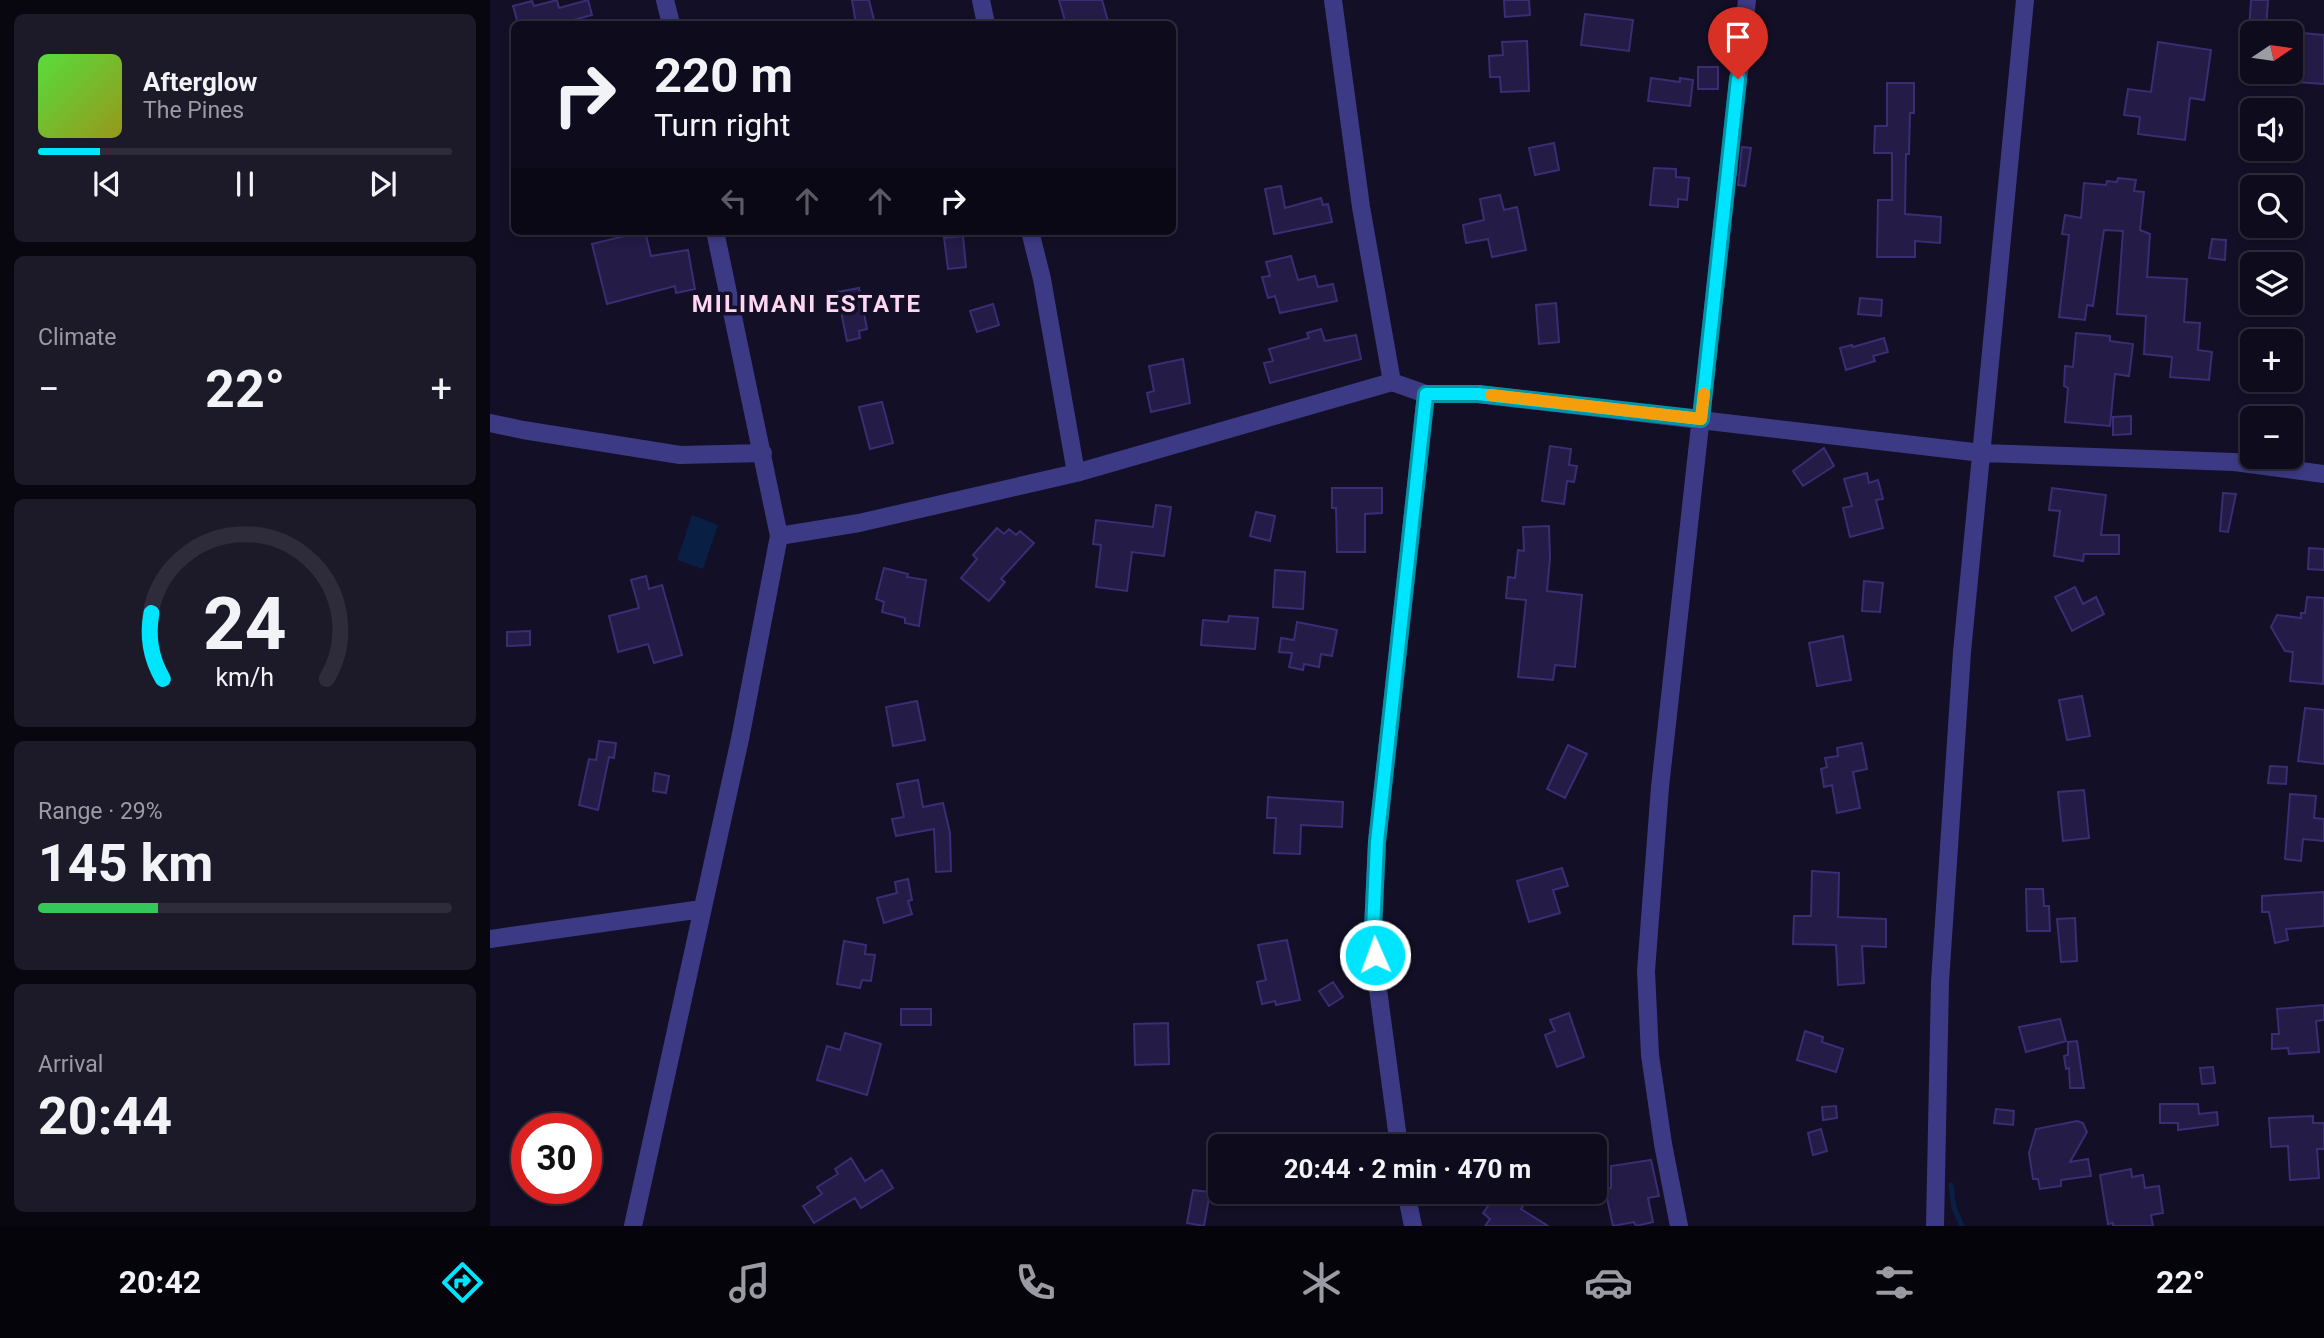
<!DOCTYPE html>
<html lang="en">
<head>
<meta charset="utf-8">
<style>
	:root { --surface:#0e0b1c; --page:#1c1929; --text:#f1f3f6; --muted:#9b9ba3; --line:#2e2b3b; --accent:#00e5ff }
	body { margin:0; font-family:Roboto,sans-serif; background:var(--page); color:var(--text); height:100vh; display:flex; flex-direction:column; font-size:26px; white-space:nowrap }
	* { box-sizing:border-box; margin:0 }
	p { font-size:23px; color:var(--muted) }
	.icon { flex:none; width:38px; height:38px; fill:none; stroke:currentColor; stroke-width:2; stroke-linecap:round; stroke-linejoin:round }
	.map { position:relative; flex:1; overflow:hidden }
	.drawer { display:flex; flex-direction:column; gap:14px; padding:14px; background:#08060f; width:490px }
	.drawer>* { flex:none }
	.top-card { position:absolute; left:21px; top:21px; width:665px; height:214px; border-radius:10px; box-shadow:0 4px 10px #0003,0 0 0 2px var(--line); background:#0e0b1c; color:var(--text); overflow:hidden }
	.needle { width:46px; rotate:77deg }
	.fabs { position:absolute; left:1750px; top:21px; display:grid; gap:14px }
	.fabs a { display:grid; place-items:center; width:63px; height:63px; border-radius:10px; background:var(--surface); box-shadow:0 4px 10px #0003,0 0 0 2px var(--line); font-size:35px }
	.speed { position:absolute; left:21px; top:1113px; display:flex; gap:14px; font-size:35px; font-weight:700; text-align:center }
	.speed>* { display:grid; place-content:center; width:91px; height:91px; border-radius:50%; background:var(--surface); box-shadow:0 4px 10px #0003,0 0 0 2px var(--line); line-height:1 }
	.speed .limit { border:10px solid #d22; background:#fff; color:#111 }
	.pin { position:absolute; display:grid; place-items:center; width:60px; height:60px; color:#fff; margin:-72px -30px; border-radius:50% 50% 50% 0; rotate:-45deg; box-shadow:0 0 7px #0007 }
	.pin .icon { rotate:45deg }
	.me { position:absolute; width:77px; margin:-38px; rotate:358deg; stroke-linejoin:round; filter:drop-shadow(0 0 5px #0008) }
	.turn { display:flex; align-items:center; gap:24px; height:147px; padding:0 28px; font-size:32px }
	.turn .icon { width:91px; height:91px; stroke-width:2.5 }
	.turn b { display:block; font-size:49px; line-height:60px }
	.lanes { display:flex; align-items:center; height:66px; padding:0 28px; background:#0003; justify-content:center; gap:35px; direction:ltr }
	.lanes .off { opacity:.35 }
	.big { font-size:52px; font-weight:700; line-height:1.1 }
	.drawer .widget { flex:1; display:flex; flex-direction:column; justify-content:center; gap:10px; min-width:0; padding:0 24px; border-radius:10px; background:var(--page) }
	.drawer .dial { align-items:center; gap:0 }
	.dial svg { height:182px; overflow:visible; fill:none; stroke:var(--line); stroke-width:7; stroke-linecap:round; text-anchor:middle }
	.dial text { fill:var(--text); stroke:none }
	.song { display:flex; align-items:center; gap:21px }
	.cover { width:84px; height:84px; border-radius:10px; background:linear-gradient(135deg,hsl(110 70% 55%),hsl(60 70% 35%)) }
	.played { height:7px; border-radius:4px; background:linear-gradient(90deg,var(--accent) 15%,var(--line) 15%) }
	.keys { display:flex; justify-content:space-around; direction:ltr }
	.heat { display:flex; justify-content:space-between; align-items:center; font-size:38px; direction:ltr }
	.charge { height:10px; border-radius:5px; background:linear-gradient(90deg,#34c759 29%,var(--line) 0) }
	.trip { position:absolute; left:718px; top:1134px; width:399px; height:70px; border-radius:10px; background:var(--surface); box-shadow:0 4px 10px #0003,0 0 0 2px var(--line); font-weight:700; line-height:70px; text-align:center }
	.dock { display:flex; height:112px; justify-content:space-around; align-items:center; background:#06040b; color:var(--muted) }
	.dock .icon { width:49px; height:49px }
	.dock .selected { color:var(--accent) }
	.dock b { font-size:32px; color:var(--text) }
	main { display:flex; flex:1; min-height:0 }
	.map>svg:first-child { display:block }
	.water { fill:#0a1f44 }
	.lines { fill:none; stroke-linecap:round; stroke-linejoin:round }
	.stream { stroke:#0a1f44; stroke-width:5 }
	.building { fill:#241b47; stroke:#3b2d73; stroke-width:2 }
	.minor { stroke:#3d3a85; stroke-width:18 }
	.route-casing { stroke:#0095a6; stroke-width:18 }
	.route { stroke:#00e5ff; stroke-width:12 }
	.slow { stroke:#f59e0b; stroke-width:12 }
	.labels { text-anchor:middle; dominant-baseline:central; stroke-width:7; stroke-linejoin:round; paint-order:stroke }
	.district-label { font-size:24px; font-weight:bold; letter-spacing:2px; fill:#ffd6f0; stroke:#130f26 }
</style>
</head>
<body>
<main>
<section class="drawer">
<div class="widget">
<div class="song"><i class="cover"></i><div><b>Afterglow</b><p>The Pines</p></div></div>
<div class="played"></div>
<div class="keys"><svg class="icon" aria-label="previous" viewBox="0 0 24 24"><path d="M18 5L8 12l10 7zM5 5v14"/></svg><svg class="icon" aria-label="pause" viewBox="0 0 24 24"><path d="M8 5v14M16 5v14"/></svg><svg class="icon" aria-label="next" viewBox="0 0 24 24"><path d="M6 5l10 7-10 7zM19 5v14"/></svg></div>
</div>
<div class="widget"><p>Climate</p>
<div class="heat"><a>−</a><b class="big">22°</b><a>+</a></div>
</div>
<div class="widget dial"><svg viewBox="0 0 100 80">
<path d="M14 69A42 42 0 1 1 86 69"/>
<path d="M14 69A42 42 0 0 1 9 40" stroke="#00e5ff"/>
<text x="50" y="56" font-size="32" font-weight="700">24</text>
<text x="50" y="72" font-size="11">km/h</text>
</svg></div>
<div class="widget"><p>Range · 29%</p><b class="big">145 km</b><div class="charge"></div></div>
<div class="widget"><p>Arrival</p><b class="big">20:44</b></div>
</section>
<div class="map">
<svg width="1834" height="1226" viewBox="0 0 1834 1226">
	<rect width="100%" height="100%" fill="#130f26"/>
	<path class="water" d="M202,515L228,525L213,569L187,560Z"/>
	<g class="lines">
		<path class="stream" d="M1461,1185L1464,1208L1472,1226"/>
	</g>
	<path class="building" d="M67,0L69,8L98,0L102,15L76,22L77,24H28L23,6L42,1L44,6Z
		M362,0H379L385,24H366Z
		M569,0H612L618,21L606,24H576Z
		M1014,0H1039L1040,15L1015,17Z
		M1761,0H1778L1776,31L1759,30Z
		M1095,14L1143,20L1139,51L1091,45Z
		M1812,33L1834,35V84L1807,82Z
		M1037,41L1039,91L1011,92L1010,77H1000L999,56L1013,55L1012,42Z
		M1668,42L1721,50L1714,100L1700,98L1695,140L1648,134L1650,117L1634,115L1638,89L1661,92Z
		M1208,67H1228V89H1208Z
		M1161,78L1190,82V78L1203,80L1200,106L1158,101Z
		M1397,83H1424V113H1420L1419,154H1416L1415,214L1451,217L1450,243L1425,241V257H1387L1388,200H1402V153H1384L1385,126H1397Z
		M1064,143L1069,170L1045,175L1039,148Z
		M1252,147L1261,148L1255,186L1248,185Z
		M1164,168L1186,169V177L1199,178L1197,200L1188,199V207L1160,205Z
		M1628,178L1646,180L1644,191L1654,192L1650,230L1660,234L1657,277L1697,279L1694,322L1710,323L1708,350L1722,352L1719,380L1680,377L1682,357L1654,354L1656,316L1627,314L1633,231L1614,230L1603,306L1597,305L1595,320L1569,317L1579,235L1572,234L1575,215L1591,218L1594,183L1616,185L1617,181L1627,182Z
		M791,186L795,208L831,198L833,205L838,204L842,222L784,234L775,189Z
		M1010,195L1014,210L1027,207L1036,250L1002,257L998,239L976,243L973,225L994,220L990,199Z
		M155,231L161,256L198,250L205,289L186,293L185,286L117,304L102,244Z
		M473,236L476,267L458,269L454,238Z
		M1722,239L1736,240L1735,260L1719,258Z
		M801,256L808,280L825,276L828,287L843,284L847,301L790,313L785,296L778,298L772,277L780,276L776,262Z
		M369,288L377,329L369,331L370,338L357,341L347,292Z
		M1370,298L1392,300L1391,316L1368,314Z
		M1066,303L1069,342L1049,344L1046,305Z
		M503,304L509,325L487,332L480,311Z
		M831,329L835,341L866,335L871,359L780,383L774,363L783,361L779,349L819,338L817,333Z
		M1586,333L1620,336V341L1643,344L1639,376L1625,374L1620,426L1575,422L1578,388L1574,386L1575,366L1583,367Z
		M1394,338L1398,352L1383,356L1385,361L1356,370L1350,348L1362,345L1363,347Z
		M693,359L700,403L661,412L657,393L664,391L659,366Z
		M392,402L403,443L380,449L369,407Z
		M1641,416V434L1623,435V417Z
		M1060,446L1081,449L1079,465L1087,466L1084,482L1077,481L1074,504L1052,501Z
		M1334,448L1344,466L1313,486L1303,471Z
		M1377,473L1379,483L1388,480L1393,499L1386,500L1393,528L1360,537L1353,508L1362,506L1354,479Z
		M842,488H892V513L875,514V552H847L846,508H842Z
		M1562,488L1616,495L1611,535H1629V554H1594L1593,561L1564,556L1570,511L1559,510Z
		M1733,493L1746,494L1738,532L1730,531Z
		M666,505L681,507L674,556L642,552L637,591L606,587L611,545L603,544L606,520L663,527Z
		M766,512L785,516L780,541L760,536Z
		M1059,526L1060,558L1057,591L1092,595L1085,667L1065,665L1063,680L1028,677L1036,600L1016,598L1018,577L1025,578L1028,550L1034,551L1033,527Z
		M507,528L514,534L519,529L526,535L530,531L544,543L511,579L515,582L499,601L471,578L487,559L483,555Z
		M1819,548L1834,549V570L1818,569Z
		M394,568L418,574L417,577L436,580L429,626L415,623V618L392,612L394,602L386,599Z
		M785,570L815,572L813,609L783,607Z
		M156,576L159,589L172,585L192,655L164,663L158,644L128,652L119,616L149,608L141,580Z
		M1374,581L1393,583L1390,612L1372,611Z
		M1585,587L1593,604L1606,597L1614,614L1582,631L1565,597Z
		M1817,597L1834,598L1833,684L1800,681L1803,652L1795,651L1781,627L1787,615L1811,618V613H1815Z
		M739,616L768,618L765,649L711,645L713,620L738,622Z
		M807,622L847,630L842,656L831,654L829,667L814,664L813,670L799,667L802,653L789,652L791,638L804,640Z
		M40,631V645L17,646V632Z
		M1353,636L1361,680L1327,686L1319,643Z
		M1592,696L1600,736L1577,740L1569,700Z
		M427,701L435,740L403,746L396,707Z
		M1815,708L1834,710V764L1808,761Z
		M109,741L126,743L124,758L119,757L108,810L89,805L99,759L106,760Z
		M1372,743L1377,769L1363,772L1370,808L1347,813L1342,785L1334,787L1331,769L1337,767L1335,758L1348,756L1347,748Z
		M1078,745L1097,754L1075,798L1057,789Z
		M1780,766L1797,767L1796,784L1778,783Z
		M165,773L179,776L176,793L163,791Z
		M428,780L433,807L453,803L460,833L461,871L446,872L444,829L406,836L402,819L414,817L407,784Z
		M1594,790L1599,838L1573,841L1568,792Z
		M1800,794L1826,796L1824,818L1834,819V841L1813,839L1811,861L1795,859Z
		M778,797L853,802L852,827L811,825L810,854L784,853L786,818H777Z
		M1072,868L1078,886L1063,890L1070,913L1039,922L1027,881Z
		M1322,871L1349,873L1348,917L1396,919V947L1372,946L1374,983L1348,985L1346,945L1303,944L1304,916H1321Z
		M418,879L422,900L418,901L422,914L394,923L387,898L407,893L405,882Z
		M1536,889H1553L1554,906H1559L1560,931H1537Z
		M1834,892V926L1796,929L1798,940L1785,943L1779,912H1772V896Z
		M1585,918L1587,961L1571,962L1567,919Z
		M797,940L810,1000L786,1005L785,1001L772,1004L767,982L776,980L768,945Z
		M354,941L376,945L375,954L385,955L381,981L372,980L370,988L347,984Z
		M843,982L853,997L839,1006L829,991Z
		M1834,1005V1020L1826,1021L1829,1052L1799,1054L1798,1048L1782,1049V1034H1789L1787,1009Z
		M411,1009H441V1025H411Z
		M1079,1013L1094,1057L1067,1067L1055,1035L1065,1031L1060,1020Z
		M1570,1019L1576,1041L1536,1052L1529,1027Z
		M678,1023L679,1064L645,1065L644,1024Z
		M1315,1031L1333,1037L1332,1042L1353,1049L1346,1072L1307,1060Z
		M355,1033L391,1044L377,1095L327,1080L337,1046L350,1050Z
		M1587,1041L1594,1088H1580L1579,1068L1576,1069L1574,1056L1578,1055V1042Z
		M1723,1067L1725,1083L1712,1084L1710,1068Z
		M1670,1104H1708L1709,1114L1727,1112L1728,1125L1688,1130V1123H1670Z
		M1346,1106L1347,1118L1333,1120L1332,1107Z
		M1506,1109L1524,1111L1523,1125L1504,1123Z
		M1823,1116V1123H1834V1149H1827L1829,1178L1800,1180L1798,1146L1781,1147L1779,1118Z
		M1587,1121L1593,1123L1597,1132L1580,1162L1598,1159L1601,1176L1571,1180V1186L1550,1189L1548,1179H1543L1539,1153L1546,1129Z
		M1331,1129L1337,1151L1323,1155L1318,1133Z
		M361,1158L375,1181L392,1170L403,1188L371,1208L365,1198L324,1223L313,1206L332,1194L327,1187L348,1174L345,1169Z
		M1161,1160L1169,1196L1158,1198L1163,1222L1146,1226L1144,1222L1123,1226L1115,1189L1121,1188V1166Z
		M1641,1169L1642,1177L1653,1175L1655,1188L1669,1186L1673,1213L1661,1215L1663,1226H1623V1223L1618,1224L1610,1175Z
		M703,1190L720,1192L714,1226L697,1223Z
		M1008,1192H1043L1031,1209L1058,1226H995L1000,1219L993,1213Z"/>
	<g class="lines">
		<path class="minor" d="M175,0L181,24
			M491,0L496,24
			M843,0L871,207L902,382
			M540,231L552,279L586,473
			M0,423L33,430L190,455L273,453
			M289,536L369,523L586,473L902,382L936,394H988L1492,453L1744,462L1834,474
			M0,939L212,909
			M909,1146L887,982L883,929L887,842L936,394
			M916,1192L923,1226
			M143,1226L250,739L289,536L225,231
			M1189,1226L1173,1144L1160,1055L1156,971L1170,787L1257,0
			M1445,1226L1450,982L1472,652L1535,0"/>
	</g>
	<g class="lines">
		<defs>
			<path id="route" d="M885,955L883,929L887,842L936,394H988L1211,419L1248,79"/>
		</defs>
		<use href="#route" class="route-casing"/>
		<use href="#route" class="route"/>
		<path class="slow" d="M1001,395L1211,419L1214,394"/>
	</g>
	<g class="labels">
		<g class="district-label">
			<text x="317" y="304">MILIMANI ESTATE</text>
		</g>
	</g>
</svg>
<div class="fabs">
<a><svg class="needle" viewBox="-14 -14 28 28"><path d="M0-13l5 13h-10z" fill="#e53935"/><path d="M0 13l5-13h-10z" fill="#9b9ba3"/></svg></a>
<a><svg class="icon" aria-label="sound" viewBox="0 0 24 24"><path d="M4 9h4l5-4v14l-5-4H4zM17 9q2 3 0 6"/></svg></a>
<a><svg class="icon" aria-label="search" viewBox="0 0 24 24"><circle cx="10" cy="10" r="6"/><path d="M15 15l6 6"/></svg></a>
<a><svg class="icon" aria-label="layers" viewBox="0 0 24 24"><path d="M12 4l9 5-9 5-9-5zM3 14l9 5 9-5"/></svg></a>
<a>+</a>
<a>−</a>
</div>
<div class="speed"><div class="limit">30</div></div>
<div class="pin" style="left:1248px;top:79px;background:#d93025"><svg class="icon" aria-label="arrive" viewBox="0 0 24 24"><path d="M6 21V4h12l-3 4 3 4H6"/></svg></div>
<svg class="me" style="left:885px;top:955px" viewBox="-20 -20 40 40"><circle r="17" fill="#00e5ff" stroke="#fff" stroke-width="3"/><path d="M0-11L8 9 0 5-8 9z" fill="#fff"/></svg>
<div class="trip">20:44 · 2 min · 470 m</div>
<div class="top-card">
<div class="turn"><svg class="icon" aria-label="right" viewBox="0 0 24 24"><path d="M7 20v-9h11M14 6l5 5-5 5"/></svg><div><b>220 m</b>Turn right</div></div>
<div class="lanes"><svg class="icon off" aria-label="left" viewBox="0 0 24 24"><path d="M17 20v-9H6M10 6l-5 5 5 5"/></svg><svg class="icon off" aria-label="ahead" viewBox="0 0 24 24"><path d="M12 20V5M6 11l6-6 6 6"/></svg><svg class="icon off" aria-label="ahead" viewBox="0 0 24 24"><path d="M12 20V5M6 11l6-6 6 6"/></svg><svg class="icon" aria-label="right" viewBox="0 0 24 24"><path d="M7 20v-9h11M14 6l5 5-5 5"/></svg></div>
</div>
</div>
</main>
<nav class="dock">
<b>20:42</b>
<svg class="icon selected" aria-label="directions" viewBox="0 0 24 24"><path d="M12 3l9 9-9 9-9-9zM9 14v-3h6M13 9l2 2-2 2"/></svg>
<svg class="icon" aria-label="music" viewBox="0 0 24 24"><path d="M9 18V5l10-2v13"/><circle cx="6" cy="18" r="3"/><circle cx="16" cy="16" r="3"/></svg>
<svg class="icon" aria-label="phone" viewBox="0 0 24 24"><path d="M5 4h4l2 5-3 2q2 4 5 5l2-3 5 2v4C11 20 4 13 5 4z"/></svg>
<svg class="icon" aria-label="climate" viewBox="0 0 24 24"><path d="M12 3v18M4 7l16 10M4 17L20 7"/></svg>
<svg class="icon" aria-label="car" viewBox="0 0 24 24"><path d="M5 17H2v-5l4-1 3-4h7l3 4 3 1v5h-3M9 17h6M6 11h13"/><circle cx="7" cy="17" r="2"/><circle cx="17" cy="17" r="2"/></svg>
<svg class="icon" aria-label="filters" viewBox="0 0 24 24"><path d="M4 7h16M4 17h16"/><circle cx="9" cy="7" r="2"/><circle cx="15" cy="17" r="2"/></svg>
<b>22°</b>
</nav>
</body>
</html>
